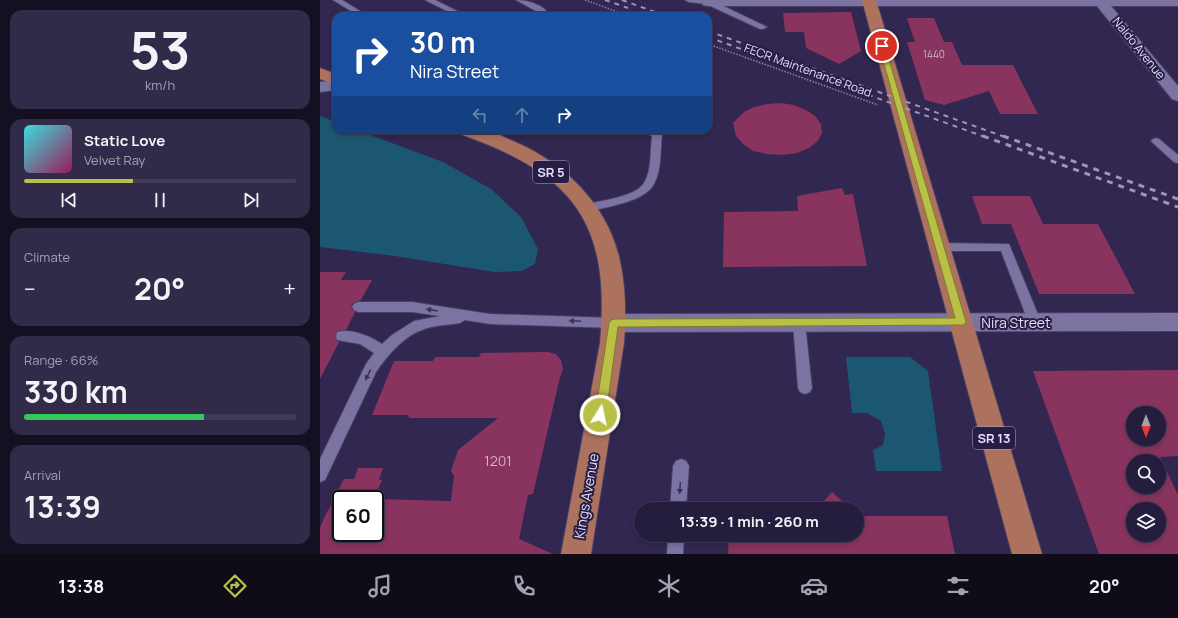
<!DOCTYPE html>
<html lang="en">
<head>
<meta charset="utf-8">
<style>
	:root { --surface:#251d3d; --page:#312a48; --text:#f1f3f6; --muted:#a3a2b0; --line:#423b57; --accent:#bac045 }
	body { margin:0; font-family:Manrope,sans-serif; background:var(--page); color:var(--text); height:100vh; display:flex; flex-direction:column; font-size:15px; white-space:nowrap }
	* { box-sizing:border-box; margin:0 }
	p { font-size:13px; color:var(--muted) }
	.icon { flex:none; width:22px; height:22px; fill:none; stroke:currentColor; stroke-width:2; stroke-linecap:round; stroke-linejoin:round }
	.map { position:relative; flex:1; overflow:hidden }
	.side { display:flex; flex-direction:column; gap:10px; padding:10px; background:#141022; width:320px }
	.side>* { flex:none }
	.guide { position:absolute; left:12px; top:12px; width:380px; height:122px; border-radius:12px; box-shadow:0 2px 6px #0003,0 0 0 1px var(--line); background:#1a4fa0; color:#fff; overflow:hidden }
	.needle { width:26px; rotate:180deg }
	.controls { position:absolute; left:806px; top:406px; display:grid; gap:8px }
	.controls a { display:grid; place-items:center; width:40px; height:40px; border-radius:50%; background:var(--surface); box-shadow:0 2px 6px #0003,0 0 0 1px var(--line); font-size:20px }
	.speed { position:absolute; left:12px; top:490px; display:flex; gap:8px; font-size:20px; font-weight:700; text-align:center }
	.speed>* { display:grid; place-content:center; width:52px; height:52px; border-radius:50%; background:var(--surface); box-shadow:0 2px 6px #0003,0 0 0 1px var(--line); line-height:1 }
	.speed .limit { border:2px solid #111; border-radius:6px; background:#fff; color:#111 }
	.pin { position:absolute; display:grid; place-items:center; width:34px; height:34px; color:#fff; margin:-17px; border:2px solid #fff; border-radius:50%; box-shadow:0 1px 4px #0007 }
	.me { position:absolute; width:44px; margin:-22px; rotate:10deg; stroke-linejoin:round; filter:drop-shadow(0 0 3px #0008) }
	.turn { display:flex; align-items:center; gap:14px; height:84px; padding:0 12px; font-size:18px }
	.turn .icon { width:52px; height:52px; stroke-width:2.5 }
	.turn b { display:block; font-size:28px; line-height:34px }
	.lanes { display:flex; align-items:center; height:38px; padding:0 12px; background:#0003; justify-content:center; gap:20px; direction:ltr }
	.lanes .off { opacity:.35 }
	.big { font-size:30px; font-weight:700; line-height:1.1 }
	.side .card { flex:1; display:flex; flex-direction:column; justify-content:center; gap:6px; min-width:0; padding:0 14px; border-radius:12px; background:var(--page) }
	.side .dial { align-items:center; gap:0 }
	.dial b { font-size:52px; line-height:1 }
	.song { display:flex; align-items:center; gap:12px }
	.cover { width:48px; height:48px; border-radius:6px; background:linear-gradient(135deg,hsl(180 70% 55%),hsl(330 70% 35%)) }
	.played { height:4px; border-radius:2px; background:linear-gradient(90deg,var(--accent) 40%,var(--line) 40%) }
	.keys { display:flex; justify-content:space-around; direction:ltr }
	.heat { display:flex; justify-content:space-between; align-items:center; font-size:22px; direction:ltr }
	.charge { height:6px; border-radius:3px; background:linear-gradient(90deg,#34c759 66%,var(--line) 0) }
	.trip { position:absolute; left:314px; top:502px; width:230px; height:40px; border-radius:20px; background:var(--surface); box-shadow:0 2px 6px #0003,0 0 0 1px var(--line); font-weight:700; line-height:40px; text-align:center }
	.tabs { display:flex; height:64px; justify-content:space-around; align-items:center; background:#0f0c18; color:var(--muted) }
	.tabs .icon { width:28px; height:28px }
	.tabs .current { color:var(--accent) }
	.tabs b { font-size:18px; color:var(--text) }
	main { display:flex; flex:1; min-height:0 }
	.map>svg:first-child { display:block }
	.water { fill:#1c5772 }
	.building { fill:#88345e; fill-rule:evenodd }
	.lines { fill:none; stroke-linecap:round; stroke-linejoin:round }
	.service-casing { stroke:#494064; stroke-width:2 }
	.minor-casing { stroke:#494064; stroke-width:2 }
	.tertiary-casing { stroke:#494064; stroke-width:2 }
	.primary-casing { stroke:#494064; stroke-width:2 }
	.path { stroke:#8b84a6; stroke-width:1.5; stroke-dasharray:1.5 1.5; stroke-linecap:butt }
	.service { fill:#7b73a2; fill-rule:evenodd }
	.minor { fill:#7b73a2; fill-rule:evenodd }
	.tertiary { fill:#7b73a2; fill-rule:evenodd }
	.primary { fill:#ad725e; fill-rule:evenodd }
	.rail-far1 { stroke:#9c96b7; stroke-width:2; stroke-dasharray:5 5; stroke-linecap:butt }
	.rail { stroke:#9c96b7; stroke-width:3; stroke-dasharray:6 6; stroke-linecap:butt }
	.oneway { fill:#3c325c }
	.route { fill:#bac045; stroke:#797d2d }
	.labels { text-anchor:middle; dominant-baseline:central; stroke-width:4; stroke-linejoin:round; paint-order:stroke }
	.far-number-label { font-size:10px; fill:#ccb4d2 }
	.far-street-label { font-size:12px; fill:#e2def9; stroke:#271d45 }
	.shield { fill:#271d45; stroke:#aaa4c3; stroke-width:1 }
	.shield-label { font-size:13px; font-weight:bold; fill:#e2def9 }
	.street-label { font-size:14px; fill:#e2def9; stroke:#271d45 }
	.near-number-label { font-size:14px; fill:#ccb4d2 }
</style>
</head>
<body>
<main>
<section class="side">
<div class="card dial"><b>53</b><p>km/h</p></div>
<div class="card">
<div class="song"><i class="cover"></i><div><b>Static Love</b><p>Velvet Ray</p></div></div>
<div class="played"></div>
<div class="keys"><svg class="icon" aria-label="previous" viewBox="0 0 24 24"><path d="M18 5L8 12l10 7zM5 5v14"/></svg><svg class="icon" aria-label="pause" viewBox="0 0 24 24"><path d="M8 5v14M16 5v14"/></svg><svg class="icon" aria-label="next" viewBox="0 0 24 24"><path d="M6 5l10 7-10 7zM19 5v14"/></svg></div>
</div>
<div class="card"><p>Climate</p>
<div class="heat"><a>−</a><b class="big">20°</b><a>+</a></div>
</div>
<div class="card"><p>Range · 66%</p><b class="big">330 km</b><div class="charge"></div></div>
<div class="card"><p>Arrival</p><b class="big">13:39</b></div>
</section>
<div class="map">
<svg width="858" height="554" viewBox="0 0 858 554">
	<rect width="100%" height="100%" fill="#312751"/>
	<path class="water" d="M0,116L16,122V130H37L123,162L171,189L201,217L218,249L215,264L202,271L174,272L75,256L0,247Z
		M526,357H590L608,371L622,471H556L553,450L563,445L565,434L561,421L547,413H532Z"/>
	<path class="building" d="M531,12L541,51L519,64L486,48L484,32H465L463,13Z
		M587,18H614L624,42H632L642,65H693L718,114H680L669,91L624,105L605,100L587,42H595Z
		M461,103L474,105L486,110L495,116L501,124L502,133L498,141L489,148L477,153L462,155L447,154L433,151L423,144L416,136L413,123L424,112L434,107L447,104Z
		M522,188L525,195L533,194L547,266L403,267L404,212L478,211L477,196Z
		M652,196H710L723,224H778L815,294H719L691,224H662Z
		M0,272H26L21,280H52L41,300L33,303L31,306L35,312L26,330L16,332V340L19,342L0,379Z
		M228,352L236,354L241,360L243,369L240,377L213,494L208,495L199,539L233,554H0V528L5,516L24,479H34L38,468H63L59,480H62L54,499H21V533H55V499L131,501L134,476L131,471L138,450L178,418H90L87,415H52L74,361H113L115,357H159L161,353Z
		M858,370V456L840,457L858,495V554H779L713,371ZM813,413H839V439H813ZM813,461H839V487H813ZM813,509H839V535H813Z
		M512,492L531,509H497Z
		M537,514L540,516H627L635,554H408L409,535H537Z"/>
	<g class="lines">
		<defs>
			<path id="service" d="M13,0H22L48,16H39Z
				M105,0H115L147,16H137Z
				M196,0C207,0 226,5 229,16H221L218,12Z
				M365,0H391L447,27L443,29H440L386,4L369,2Z
				M321,130H334L342,135C340,151 342,169 334,184C325,202 285,207 267,212L263,211L262,208L263,205C278,201 316,197 324,183C332,170 330,151 332,136Z
				M836,138L839,139L858,155V163L854,162L833,143L831,141L833,139Z
				M620,243L689,244L721,322L720,326L715,327L710,326L681,251H620L616,250L614,247L616,244Z
				M38,302H92L170,314L294,318L299,319L300,323L299,327L294,328L170,324L145,320L140,323C128,325 114,325 102,330C84,336 67,356 56,372L5,480L0,482V459L46,364L54,353L40,344L17,340L16,336L17,332C31,328 50,336 62,344L72,335L94,321L120,316L92,312H38L34,310L32,307L34,304Z
				M479,318L484,319L485,323L492,388L490,392L485,394L480,392L478,388L473,323L474,319Z
				M361,459L366,461L369,466L366,509H350L353,466L356,461Z
				M348,535H364L363,554H347Z"/>
			<path id="minor" d="M383,0H858V6H791L858,86V101L852,99L777,6H388L383,5L381,2Z
				M16,80V90L0,92V82Z"/>
			<path id="tertiary" d="M858,313V331L294,332L286,330L282,323L286,316L294,314Z"/>
			<path id="primary" d="M542,0H556L722,554H692Z
				M0,68L16,74V85L0,79Z
				M137,130C145,130 154,129 162,130C172,131 184,137 193,141C245,163 288,205 300,261C306,289 306,316 304,343L271,554H241L280,343C291,221 253,174 140,134Z"/>
		</defs>
		<use href="#service" class="service-casing"/>
		<use href="#minor" class="minor-casing"/>
		<use href="#tertiary" class="tertiary-casing"/>
		<use href="#primary" class="primary-casing"/>
		<path class="path" d="M265,0L309,16
			M388,44L558,105"/>
		<use href="#service" class="service"/>
		<use href="#minor" class="minor"/>
		<use href="#tertiary" class="tertiary"/>
		<use href="#primary" class="primary"/>
		<path class="rail-far1" d="M285,0L308,8
			M302,0L346,16
			M388,31L685,137
			M388,37L665,137"/>
		<path class="rail" d="M663,136L858,207
			M683,136L858,199"/>
	</g>
	<defs><path id="oneway-solid" d="M-6-.8H1V-3.2L6.5 0L1 3.2V.8H-6Z"/></defs>
	<g class="oneway">
		<use href="#oneway-solid" transform="translate(112 310) rotate(-171)"/>
		<use href="#oneway-solid" transform="translate(255 321) rotate(-178)"/>
		<use href="#oneway-solid" transform="translate(48 375) rotate(116)"/>
		<use href="#oneway-solid" transform="translate(360 488) rotate(94)"/>
	</g>
	<path class="route" d="M560,44L565,46L646,322L644,325L298,327L286,415L284,418L280,420L276,418L275,415L289,323L291,320L294,319L635,318L559,46Z"/>
	<g class="labels">
		<g class="far-number-label">
			<text x="614" y="54">1440</text>
		</g>
		<g class="far-street-label">
			<text transform="translate(819 48) rotate(51)">Naldo Avenue</text>
			<text transform="translate(488 70) rotate(20)">FECR Maintenance Road</text>
		</g>
		<g class="shield">
			<rect x="213" y="161" width="36" height="22" rx="3"/>
			<rect x="653" y="427" width="42" height="22" rx="3"/>
		</g>
		<g class="shield-label">
			<text x="231" y="172">SR 5</text>
			<text x="674" y="438">SR 13</text>
		</g>
		<g class="street-label">
			<text x="696" y="322">Nira Street</text>
			<text transform="translate(266 496) rotate(-80)">Kings Avenue</text>
		</g>
		<g class="near-number-label">
			<text x="178" y="460">1201</text>
		</g>
	</g>
</svg>
<div class="controls">
<a><svg class="needle" viewBox="-14 -14 28 28"><path d="M0-13l5 13h-10z" fill="#e53935"/><path d="M0 13l5-13h-10z" fill="#a3a2b0"/></svg></a>
<a><svg class="icon" aria-label="search" viewBox="0 0 24 24"><circle cx="10" cy="10" r="6"/><path d="M15 15l6 6"/></svg></a>
<a><svg class="icon" aria-label="layers" viewBox="0 0 24 24"><path d="M12 4l9 5-9 5-9-5zM3 14l9 5 9-5"/></svg></a>
</div>
<div class="speed"><div class="limit">60</div></div>
<div class="pin" style="left:562px;top:46px;background:#d93025"><svg class="icon" aria-label="arrive" viewBox="0 0 24 24"><path d="M6 21V4h12l-3 4 3 4H6"/></svg></div>
<svg class="me" style="left:280px;top:415px" viewBox="-20 -20 40 40"><circle r="17" fill="#bac045" stroke="#fff" stroke-width="3"/><path d="M0-11L8 9 0 5-8 9z" fill="#fff"/></svg>
<div class="trip">13:39 · 1 min · 260 m</div>
<div class="guide">
<div class="turn"><svg class="icon" aria-label="right" viewBox="0 0 24 24"><path d="M7 20v-9h11M14 6l5 5-5 5"/></svg><div><b>30 m</b>Nira Street</div></div>
<div class="lanes"><svg class="icon off" aria-label="left" viewBox="0 0 24 24"><path d="M17 20v-9H6M10 6l-5 5 5 5"/></svg><svg class="icon off" aria-label="ahead" viewBox="0 0 24 24"><path d="M12 20V5M6 11l6-6 6 6"/></svg><svg class="icon" aria-label="right" viewBox="0 0 24 24"><path d="M7 20v-9h11M14 6l5 5-5 5"/></svg></div>
</div>
</div>
</main>
<nav class="tabs">
<b>13:38</b>
<svg class="icon current" aria-label="directions" viewBox="0 0 24 24"><path d="M12 3l9 9-9 9-9-9zM9 14v-3h6M13 9l2 2-2 2"/></svg>
<svg class="icon" aria-label="music" viewBox="0 0 24 24"><path d="M9 18V5l10-2v13"/><circle cx="6" cy="18" r="3"/><circle cx="16" cy="16" r="3"/></svg>
<svg class="icon" aria-label="phone" viewBox="0 0 24 24"><path d="M5 4h4l2 5-3 2q2 4 5 5l2-3 5 2v4C11 20 4 13 5 4z"/></svg>
<svg class="icon" aria-label="climate" viewBox="0 0 24 24"><path d="M12 3v18M4 7l16 10M4 17L20 7"/></svg>
<svg class="icon" aria-label="car" viewBox="0 0 24 24"><path d="M5 17H2v-5l4-1 3-4h7l3 4 3 1v5h-3M9 17h6M6 11h13"/><circle cx="7" cy="17" r="2"/><circle cx="17" cy="17" r="2"/></svg>
<svg class="icon" aria-label="filters" viewBox="0 0 24 24"><path d="M4 7h16M4 17h16"/><circle cx="9" cy="7" r="2"/><circle cx="15" cy="17" r="2"/></svg>
<b>20°</b>
</nav>
</body>
</html>
